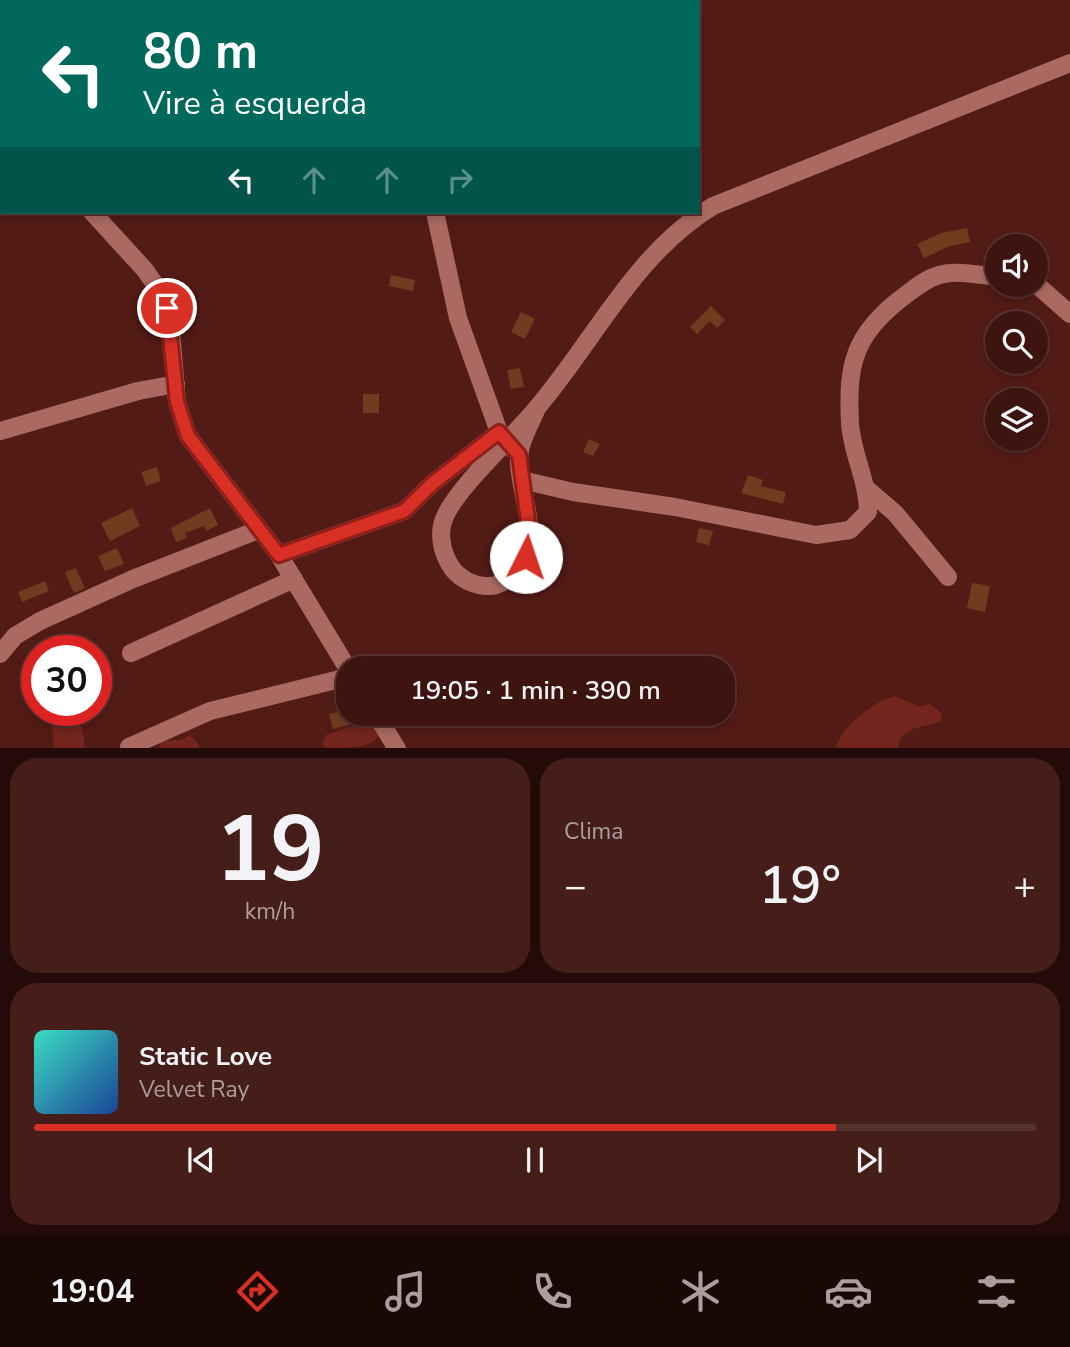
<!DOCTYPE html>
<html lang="pt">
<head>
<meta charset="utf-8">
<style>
	:root { --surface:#3e1410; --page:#451d19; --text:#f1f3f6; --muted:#ad9e9f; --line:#573330; --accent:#d93025 }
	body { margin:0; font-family:"Nunito Sans",sans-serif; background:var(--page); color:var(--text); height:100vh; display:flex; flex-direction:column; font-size:26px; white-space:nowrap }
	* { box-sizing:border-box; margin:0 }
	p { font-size:23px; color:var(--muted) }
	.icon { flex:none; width:38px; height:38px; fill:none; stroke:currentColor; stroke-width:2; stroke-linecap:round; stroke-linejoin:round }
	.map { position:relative; height:748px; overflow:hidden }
	.sheet { display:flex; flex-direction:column; gap:10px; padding:10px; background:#220b09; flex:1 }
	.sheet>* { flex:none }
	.top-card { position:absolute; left:0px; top:0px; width:700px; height:214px; box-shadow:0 4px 10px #0003,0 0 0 2px var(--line); background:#00695c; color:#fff; overflow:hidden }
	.tools { position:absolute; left:985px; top:234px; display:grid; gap:14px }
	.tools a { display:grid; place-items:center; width:63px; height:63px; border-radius:50%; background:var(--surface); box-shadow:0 4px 10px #0003,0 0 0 2px var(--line); font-size:35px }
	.speed { position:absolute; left:21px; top:635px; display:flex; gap:14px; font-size:35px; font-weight:700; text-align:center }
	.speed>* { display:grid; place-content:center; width:91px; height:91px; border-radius:50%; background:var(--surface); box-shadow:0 4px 10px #0003,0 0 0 2px var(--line); line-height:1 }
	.speed .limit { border:10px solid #d22; background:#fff; color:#111 }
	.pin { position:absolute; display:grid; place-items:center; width:60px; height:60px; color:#fff; margin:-30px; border:4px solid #fff; border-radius:50%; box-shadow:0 2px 7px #0007 }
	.me { position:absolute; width:77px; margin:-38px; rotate:4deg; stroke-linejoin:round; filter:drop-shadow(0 0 5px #0008) }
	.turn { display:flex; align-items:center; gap:24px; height:147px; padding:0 28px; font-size:32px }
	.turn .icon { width:91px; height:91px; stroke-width:2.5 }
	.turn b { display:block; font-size:49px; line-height:60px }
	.lanes { display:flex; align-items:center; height:66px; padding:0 28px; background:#0003; justify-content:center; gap:35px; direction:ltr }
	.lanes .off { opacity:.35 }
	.big { font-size:52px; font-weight:600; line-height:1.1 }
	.sheet .tile { flex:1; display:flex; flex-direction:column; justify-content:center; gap:10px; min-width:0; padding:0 24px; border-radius:28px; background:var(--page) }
	.sheet .dial { align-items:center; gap:0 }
	.dial b { font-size:91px; line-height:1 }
	.song { display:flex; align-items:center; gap:21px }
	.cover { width:84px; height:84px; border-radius:10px; background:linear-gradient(135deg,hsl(170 70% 55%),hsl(220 70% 35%)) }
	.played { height:7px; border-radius:4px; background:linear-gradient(90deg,var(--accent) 80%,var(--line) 80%) }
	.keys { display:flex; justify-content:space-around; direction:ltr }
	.heat { display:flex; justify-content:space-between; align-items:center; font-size:38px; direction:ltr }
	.sheet .tiles { flex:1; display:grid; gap:10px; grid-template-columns:1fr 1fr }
	.tile:last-child { grid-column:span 2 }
	.trip { position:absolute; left:336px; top:656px; width:399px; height:70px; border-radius:28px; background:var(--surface); box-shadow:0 4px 10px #0003,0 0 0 2px var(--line); font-weight:600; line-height:70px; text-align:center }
	.dock { display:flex; height:112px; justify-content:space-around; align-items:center; background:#190806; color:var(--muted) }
	.dock .icon { width:49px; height:49px }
	.dock .on { color:var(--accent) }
	.dock b { font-size:32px; color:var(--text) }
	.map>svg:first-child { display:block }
	.green { fill:#74251e }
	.building { fill:#703c1f }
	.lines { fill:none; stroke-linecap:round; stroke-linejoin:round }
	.minor { stroke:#aa6a61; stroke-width:18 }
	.route-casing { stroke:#8d1f18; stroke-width:18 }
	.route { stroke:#d93025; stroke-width:12 }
</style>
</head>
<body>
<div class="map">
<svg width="1070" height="749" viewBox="0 0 1070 749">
	<rect width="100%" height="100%" fill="#531b16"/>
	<path class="green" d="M895,696L920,707L930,704L942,714L941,721C923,729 902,724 898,748H836C842,725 873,702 895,696Z
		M62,714L80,716L85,748H54L52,722Z
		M362,723L374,725L380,734C372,749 346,748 326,748L322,744L326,735Z
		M190,735L199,745L198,748L159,749L161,741L181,740Z"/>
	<path class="building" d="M967,228L970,242L950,246L924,258L917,244L941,233Z
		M391,275L415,280L413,291L389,286Z
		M711,306L725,320L717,328L710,321L697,334L690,327Z
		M521,312L535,319L525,339L511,332Z
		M520,368L524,387L511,389L507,370Z
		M363,394H379V413H363Z
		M589,439L600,444L593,456L583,452Z
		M157,467L161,481L146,486L141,472Z
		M748,475L763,480L761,486L786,492L783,504L741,493Z
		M132,508L140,526L110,541L101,523Z
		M210,508L218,525L206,531L204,526L185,533L187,538L176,542L171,528Z
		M699,528L713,531L709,545L696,542Z
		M117,548L124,564L105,571L98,556Z
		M76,568L85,588L74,593L65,572Z
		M45,581L49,591L22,602L18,592Z
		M972,583L990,586L985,612L967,608Z
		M348,710V714L365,715L349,725L333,729L329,714Z"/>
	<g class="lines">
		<path class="minor" d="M453,0V2
			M0,22L2,31
			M0,112H2
			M92,212L145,270L163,296L170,320L177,402L188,436L279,555L348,669
			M435,212L458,318L499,432L513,449
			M1036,284L1070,314
			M537,408C530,425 518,444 519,463C520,497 546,547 513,575C505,582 496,587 485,586C471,585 457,577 450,565C442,552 438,533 444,519C455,489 514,436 536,409C595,340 634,254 713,206L1070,63
			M0,431L138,391L176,384
			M522,480L573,492L675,507L816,535L850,530L868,512C868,481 852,454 850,423C847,364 854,334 903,297C914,289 925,279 939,275C957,270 979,275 998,277
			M867,489L895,513L948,577
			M279,555L404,511L433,483L499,432
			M131,653L294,579
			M0,654L15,636L40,621L133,579L258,530
			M376,714L397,749
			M129,747L210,711L348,677"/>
	</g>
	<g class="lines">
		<defs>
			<path id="route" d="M167,308L177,402L188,436L279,555L404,511L433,483L499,432L519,455L528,521L526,557"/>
		</defs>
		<use href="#route" class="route-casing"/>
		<use href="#route" class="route"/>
	</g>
</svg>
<div class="tools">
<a><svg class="icon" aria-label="sound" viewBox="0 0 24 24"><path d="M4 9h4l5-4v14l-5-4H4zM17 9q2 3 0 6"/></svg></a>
<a><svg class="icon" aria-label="search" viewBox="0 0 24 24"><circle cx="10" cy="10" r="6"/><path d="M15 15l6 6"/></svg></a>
<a><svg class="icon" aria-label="layers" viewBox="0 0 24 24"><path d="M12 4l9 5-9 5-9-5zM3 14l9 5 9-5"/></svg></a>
</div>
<div class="speed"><div class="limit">30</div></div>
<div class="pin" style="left:167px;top:308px;background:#d93025"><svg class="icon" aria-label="arrive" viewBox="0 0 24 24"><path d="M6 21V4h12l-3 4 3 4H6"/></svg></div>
<svg class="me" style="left:526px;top:557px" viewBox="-20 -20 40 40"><circle r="19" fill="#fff"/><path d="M0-13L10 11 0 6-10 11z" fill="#d93025"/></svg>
<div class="trip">19:05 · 1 min · 390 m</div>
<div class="top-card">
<div class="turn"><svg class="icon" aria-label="left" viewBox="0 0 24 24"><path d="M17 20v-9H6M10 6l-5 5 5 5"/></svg><div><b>80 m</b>Vire à esquerda</div></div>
<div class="lanes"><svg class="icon" aria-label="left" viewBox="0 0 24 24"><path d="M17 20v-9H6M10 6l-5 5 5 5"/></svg><svg class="icon off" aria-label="ahead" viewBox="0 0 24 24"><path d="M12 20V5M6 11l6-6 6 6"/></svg><svg class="icon off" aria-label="ahead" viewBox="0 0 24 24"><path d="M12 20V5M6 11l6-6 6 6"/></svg><svg class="icon off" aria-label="right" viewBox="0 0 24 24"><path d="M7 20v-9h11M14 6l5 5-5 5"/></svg></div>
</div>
</div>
<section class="sheet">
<div class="tiles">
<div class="tile dial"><b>19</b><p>km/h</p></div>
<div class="tile"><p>Clima</p>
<div class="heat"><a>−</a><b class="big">19°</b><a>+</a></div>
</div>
<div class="tile">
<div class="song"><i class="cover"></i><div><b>Static Love</b><p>Velvet Ray</p></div></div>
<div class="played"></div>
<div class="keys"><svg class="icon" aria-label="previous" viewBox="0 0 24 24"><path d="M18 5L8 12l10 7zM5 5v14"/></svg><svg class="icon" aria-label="pause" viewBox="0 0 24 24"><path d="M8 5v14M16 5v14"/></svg><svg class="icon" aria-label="next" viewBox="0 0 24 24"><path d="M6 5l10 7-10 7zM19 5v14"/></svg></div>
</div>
</div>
</section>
<nav class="dock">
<b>19:04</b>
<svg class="icon on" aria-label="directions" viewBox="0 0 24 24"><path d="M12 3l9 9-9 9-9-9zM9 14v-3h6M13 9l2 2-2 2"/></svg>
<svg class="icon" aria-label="music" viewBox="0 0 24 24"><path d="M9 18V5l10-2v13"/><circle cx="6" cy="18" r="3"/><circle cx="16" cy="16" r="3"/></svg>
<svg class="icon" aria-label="phone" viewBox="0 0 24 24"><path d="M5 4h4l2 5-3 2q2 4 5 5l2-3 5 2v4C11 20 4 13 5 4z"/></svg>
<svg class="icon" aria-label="climate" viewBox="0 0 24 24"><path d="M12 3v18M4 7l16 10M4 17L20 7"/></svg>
<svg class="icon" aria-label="car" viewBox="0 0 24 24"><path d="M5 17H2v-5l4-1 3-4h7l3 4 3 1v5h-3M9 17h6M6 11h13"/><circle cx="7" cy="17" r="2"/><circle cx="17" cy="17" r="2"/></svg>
<svg class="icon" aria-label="filters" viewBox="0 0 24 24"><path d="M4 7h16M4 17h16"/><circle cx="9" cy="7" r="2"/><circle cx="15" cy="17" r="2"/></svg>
</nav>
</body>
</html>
